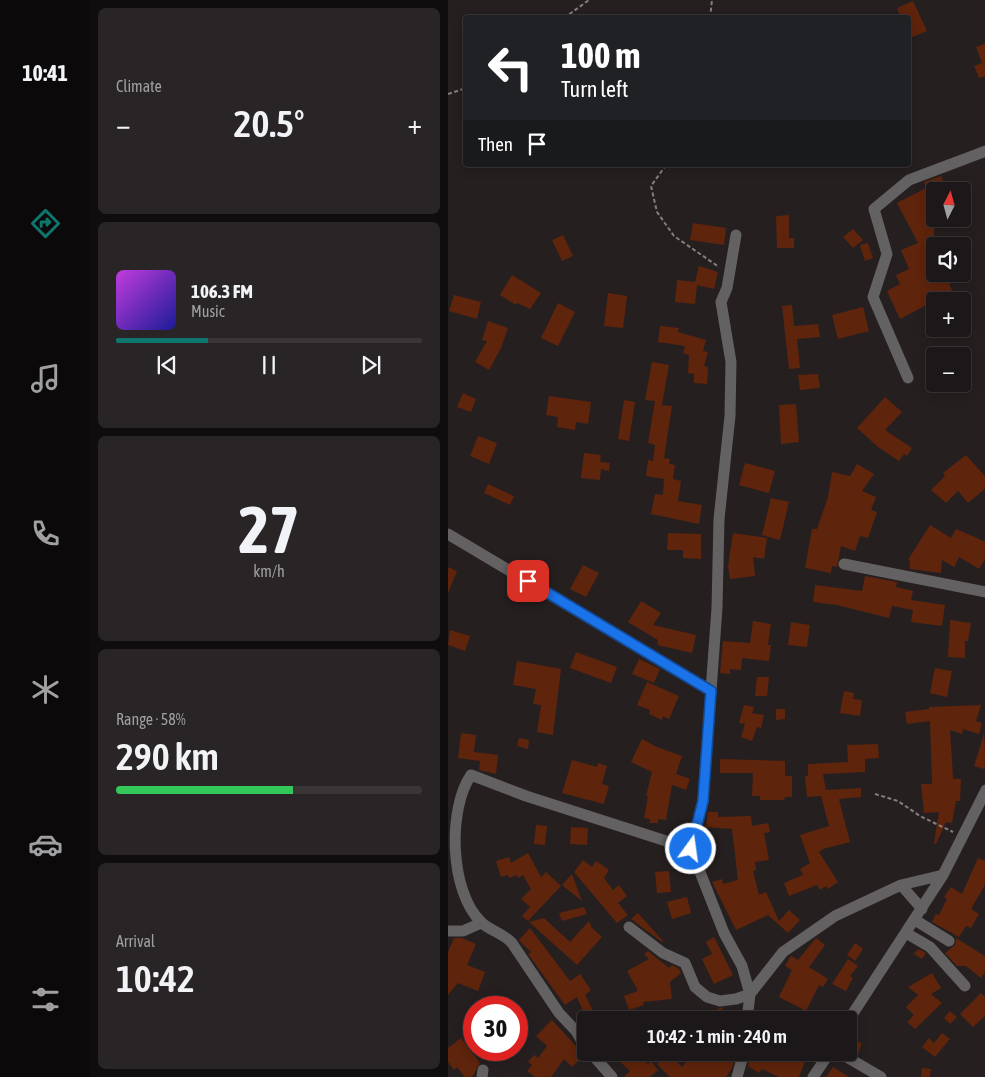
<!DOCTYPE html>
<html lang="en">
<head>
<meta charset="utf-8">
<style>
	:root { --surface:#1c1718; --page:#292425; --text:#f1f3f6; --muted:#a09fa2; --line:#3a3637; --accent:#0f766e }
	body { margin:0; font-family:"Asap Condensed",sans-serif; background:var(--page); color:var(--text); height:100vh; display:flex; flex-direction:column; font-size:19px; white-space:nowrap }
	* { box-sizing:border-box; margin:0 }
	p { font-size:16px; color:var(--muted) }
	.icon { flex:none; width:28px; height:28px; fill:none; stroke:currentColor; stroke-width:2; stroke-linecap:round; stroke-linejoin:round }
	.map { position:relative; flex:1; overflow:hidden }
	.sheet { display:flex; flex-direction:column; gap:8px; padding:8px; background:#0f0d0d; width:358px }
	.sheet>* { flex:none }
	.guide { position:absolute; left:15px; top:15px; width:448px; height:152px; border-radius:5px; box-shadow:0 2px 12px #0003,0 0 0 1px var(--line); background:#202124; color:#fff; overflow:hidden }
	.needle { width:32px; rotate:6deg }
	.fabs { position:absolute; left:478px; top:182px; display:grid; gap:10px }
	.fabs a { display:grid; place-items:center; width:45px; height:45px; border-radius:5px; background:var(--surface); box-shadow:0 2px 12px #0003,0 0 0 1px var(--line); font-size:25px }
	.speed { position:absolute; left:15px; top:996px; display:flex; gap:10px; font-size:25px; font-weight:700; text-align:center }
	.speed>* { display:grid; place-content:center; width:65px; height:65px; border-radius:50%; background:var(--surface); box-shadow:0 2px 12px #0003,0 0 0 1px var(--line); line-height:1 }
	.speed .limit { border:8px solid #d22; background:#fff; color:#111 }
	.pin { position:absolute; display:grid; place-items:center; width:42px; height:42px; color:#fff; margin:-21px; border-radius:10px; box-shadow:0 2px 8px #0006 }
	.me { position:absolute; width:55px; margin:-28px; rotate:14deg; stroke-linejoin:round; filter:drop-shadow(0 0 4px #0008) }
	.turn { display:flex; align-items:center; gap:18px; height:105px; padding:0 15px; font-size:22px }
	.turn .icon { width:65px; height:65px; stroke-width:2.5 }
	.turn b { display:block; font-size:35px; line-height:42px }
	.then { display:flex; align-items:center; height:48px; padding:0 15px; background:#0003; gap:10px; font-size:19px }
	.big { font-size:38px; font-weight:600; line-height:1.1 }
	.sheet .card { flex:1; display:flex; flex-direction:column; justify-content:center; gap:8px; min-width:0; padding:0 18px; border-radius:8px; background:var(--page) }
	.sheet .dial { align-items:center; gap:0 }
	.dial b { font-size:65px; line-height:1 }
	.song { display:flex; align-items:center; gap:15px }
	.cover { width:60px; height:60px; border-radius:8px; background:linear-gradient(135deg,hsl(290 70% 55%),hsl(240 70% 35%)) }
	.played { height:5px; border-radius:2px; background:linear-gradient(90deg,var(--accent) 30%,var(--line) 30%) }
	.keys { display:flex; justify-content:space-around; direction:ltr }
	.heat { display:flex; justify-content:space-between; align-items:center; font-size:28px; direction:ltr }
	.charge { height:8px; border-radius:4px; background:linear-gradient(90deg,#34c759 58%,var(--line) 0) }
	.trip { position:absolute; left:129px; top:1011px; width:280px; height:50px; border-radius:5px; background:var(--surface); box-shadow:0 2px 12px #0003,0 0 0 1px var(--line); font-weight:600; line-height:50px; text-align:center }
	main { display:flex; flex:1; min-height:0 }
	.dock { display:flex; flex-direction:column; width:90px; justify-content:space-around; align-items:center; background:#0b090a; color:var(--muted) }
	.dock .icon { width:35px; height:35px }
	.dock .on { color:var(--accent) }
	.dock b { font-size:22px; color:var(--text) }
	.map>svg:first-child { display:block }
	.building { fill:#5f240c }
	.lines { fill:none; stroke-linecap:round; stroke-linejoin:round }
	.path { stroke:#847e7f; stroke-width:2; stroke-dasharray:4 2.5; stroke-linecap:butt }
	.minor { stroke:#646162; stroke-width:11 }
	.route-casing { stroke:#114b97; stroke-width:12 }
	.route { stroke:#1a73e8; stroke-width:9 }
</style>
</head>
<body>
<main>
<nav class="dock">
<b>10:41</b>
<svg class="icon on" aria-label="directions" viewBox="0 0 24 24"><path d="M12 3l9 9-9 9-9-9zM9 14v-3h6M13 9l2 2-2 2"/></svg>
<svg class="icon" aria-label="music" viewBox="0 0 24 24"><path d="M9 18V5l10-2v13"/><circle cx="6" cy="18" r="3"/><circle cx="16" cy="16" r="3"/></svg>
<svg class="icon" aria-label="phone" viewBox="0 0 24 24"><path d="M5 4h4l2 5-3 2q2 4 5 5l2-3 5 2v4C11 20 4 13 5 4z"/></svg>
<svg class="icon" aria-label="climate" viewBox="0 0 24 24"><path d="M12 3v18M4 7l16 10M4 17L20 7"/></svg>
<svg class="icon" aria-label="car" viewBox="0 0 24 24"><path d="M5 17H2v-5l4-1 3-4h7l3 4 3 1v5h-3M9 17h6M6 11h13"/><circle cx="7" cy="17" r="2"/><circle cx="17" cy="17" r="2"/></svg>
<svg class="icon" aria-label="filters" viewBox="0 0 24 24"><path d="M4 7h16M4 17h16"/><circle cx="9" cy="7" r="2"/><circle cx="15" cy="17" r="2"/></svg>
</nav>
<section class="sheet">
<div class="card"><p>Climate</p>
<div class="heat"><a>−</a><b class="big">20.5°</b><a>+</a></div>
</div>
<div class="card">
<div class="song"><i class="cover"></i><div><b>106.3 FM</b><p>Music</p></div></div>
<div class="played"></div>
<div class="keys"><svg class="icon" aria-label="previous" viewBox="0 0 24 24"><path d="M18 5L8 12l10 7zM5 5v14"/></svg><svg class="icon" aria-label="pause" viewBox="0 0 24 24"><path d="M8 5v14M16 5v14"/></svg><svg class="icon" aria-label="next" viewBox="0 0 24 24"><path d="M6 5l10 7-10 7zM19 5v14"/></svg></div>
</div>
<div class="card dial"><b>27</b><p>km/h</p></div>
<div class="card"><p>Range · 58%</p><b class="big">290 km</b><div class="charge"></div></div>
<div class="card"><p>Arrival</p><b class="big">10:42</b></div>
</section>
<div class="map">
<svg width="538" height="1077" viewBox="0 0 538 1077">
	<rect width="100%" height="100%" fill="#261f20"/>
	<path class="building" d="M465,1L479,31L462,38L460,18H453L449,8Z
		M538,43V76L531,78L526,66L534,63L528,47Z
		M493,176L499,191H486V236L490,246H486V274H502L505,282L501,284L507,296L496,301H486L452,319L439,291L452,284L448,275L461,269L453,250L470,243L449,203L478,188L476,182Z
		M341,215V238H346V248H329L328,216Z
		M245,223L278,228L276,245L242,240Z
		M405,229L415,240L405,248L395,237Z
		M115,235L125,256L114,261L104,240Z
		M420,243L425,258L417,261L412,245Z
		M251,266L270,272L266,289L249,285L247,304L227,302L229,280L247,282Z
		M64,275L93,293L82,309L69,303L68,305L52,295Z
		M160,293L179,296L175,328L156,326Z
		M6,295L33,302L29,319L1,311Z
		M110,303L127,312L110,346L93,338Z
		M344,305L346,326L370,324L372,337L349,339L352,368L341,369L334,306Z
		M415,307L421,331L390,339L384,315Z
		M40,321L60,328L53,348L41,370L27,362L39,341L34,340Z
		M212,326L231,328L230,332L258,340L255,351L260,352L256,366L260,367L259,384L246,383V374L240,373L241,355L235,353L237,346L210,342Z
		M204,362L221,365L214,405L224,406L216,458L222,459L221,464L227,465L225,479L233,481L230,501L254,505L251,524L203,514L207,494L215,495L216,479L198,476L200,460L205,461L207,445L200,443L207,401L197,400Z
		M370,374L372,388L352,390L350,375Z
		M15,393L28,399L23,412L9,407Z
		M101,396L143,402L140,424L128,422L127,430L109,427L110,417L98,415Z
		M437,397L454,412L437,430L464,448L459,456L456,454L451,461L430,447L409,428Z
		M176,400L187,402L181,441L170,439Z
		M348,404L351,442L333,444L331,405Z
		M30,436L49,443L41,464L22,456Z
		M136,453L153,455L152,462L162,463L161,471L153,469L152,480L133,478Z
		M518,455L538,477V488L520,503L510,491L498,503L483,490L497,476L495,473Z
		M297,463L327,471L321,493L291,485Z
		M409,464L426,474L414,491L428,497L423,510L429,512L420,538L412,536L407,551L393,546L389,567L384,566L383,573L357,568L364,529H369L380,497L384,472L402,476Z
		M40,484L66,496L62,505L36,493Z
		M323,498L341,502L332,540L314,535Z
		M482,525L503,538L508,529L538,542V558L531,569L511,557L506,567L494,560L493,573L462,569V561L460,560Z
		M220,533L253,534V559L235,558V550H219Z
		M285,533L319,538L316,559L305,557L307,576L282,579L280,566Z
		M135,565L151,573L138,597L122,589Z
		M0,567L9,571L0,593Z
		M417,576L449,582L448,587L465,591L463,600L497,605L494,626L463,622L465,610L444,606L441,618L389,605L365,602L367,585L414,591Z
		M193,601L213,613L205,625L248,635L244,653L209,645L210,640L180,622Z
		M502,620L523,623L520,641H517V658L500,657Z
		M305,621L323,624L320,645H323L321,661L294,658L293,670L282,669V674L272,673L275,641L302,643Z
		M343,622L362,625L359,647L340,645Z
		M2,630L22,636L17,651L0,645Z
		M128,652L169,667L163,683L122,668Z
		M191,659L212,669L206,683L184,674Z
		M69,661L113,669L105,735L89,732L93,705L85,704L88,689L65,685Z
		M487,668L504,671L499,697L482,693Z
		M309,677H321L319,696H307Z
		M199,682L231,696L221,719L215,716L214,720L201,714L202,710L189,705Z
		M396,691L406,693L405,699L414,700L412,716L392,713Z
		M296,705L306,707L304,713L316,715L313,728L309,727L304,741L293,737L297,724L291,723Z
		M533,705L528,721L534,723L531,734L515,729L514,734L502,730L505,776V779H513L512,801H508L504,823L498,822L488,844L486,843L491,812L476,813L473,784H484L482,721L459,724L457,712L481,709V707Z
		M328,709H337V719L328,720Z
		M13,733L28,735L26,752L50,755L48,774L31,770L32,761L10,758Z
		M536,734L538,763L536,769L526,766Z
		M71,738L81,740L80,749L69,746Z
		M194,739L209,747L234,756L228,774L242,779L238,790L224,785L218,820L210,819V823H202V819L196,818L200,796H198L204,772L183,762Z
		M430,744L431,758L417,759V772L375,774L378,790L413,788V797L391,799L402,842L375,849L371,852L390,882L380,889L378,886L372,890L369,885L341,896L336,883L355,875L352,869L362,863L352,835L381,826L373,796L359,797L357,776H360V764L400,762L399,745Z
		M272,759L337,761V776H344V797H337L336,800H312V796H304L305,773H272Z
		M124,760L149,767L150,763L159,766L154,784L161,786L156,804L114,793Z
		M260,812H270V817L303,816L304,826L320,823L322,832L316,833L321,860L307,862L308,870L305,871L311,895L318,892L331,921L341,910L352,920L340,933L320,915L288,930L264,882L274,879L275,884L290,880L284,829L258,827Z
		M88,825L99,826L97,845L86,844Z
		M123,827L140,828L139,845L122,844Z
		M80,853L93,877L98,872L113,886L80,921L74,916L82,907L73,899L83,889L75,875L70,878L69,875L61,878L60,875L53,877L48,861L61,857L63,863Z
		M530,858L538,861V883L523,909L531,914L523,928L518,926L511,937L484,922L488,914L491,915L499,899L496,897L503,887L514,894Z
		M135,860L144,867L148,861L161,870L156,878L165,890L171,885L179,896L170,903L180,915L169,923L126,872Z
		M221,871L223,892L209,893L207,872Z
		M124,874L134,901L114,885Z
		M239,897L243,913L224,919L219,902Z
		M136,907L139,914L114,921L111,913Z
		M190,913L215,941L214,942L183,919Z
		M96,918L122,942L141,921L144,928L154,937L129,965L81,922Z
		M82,928L122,981L132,974L143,990L137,995L145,1011L136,1013L129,997L117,1005L80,954L83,952L71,940Z
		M266,937L285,975L266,984L254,959L264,954L258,942Z
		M6,938H14L28,944L19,965L37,972L30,991L10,983L0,995V952Z
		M368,938L377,945L361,967L380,979L375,987L371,985L358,1011L331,997L344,970L337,966L343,956L350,960Z
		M508,938L538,957V971L533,978L518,966H509L497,953L507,945Z
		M407,943L415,949L407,961L399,955Z
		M470,949L478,953L474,959L466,954Z
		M200,951L221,968L224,965L231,969L233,973L222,982L224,999L195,1002L196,1005L181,1010L176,996L190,991L179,971L201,959L196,954Z
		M400,959L410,966L402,976L405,978L398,991L384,984Z
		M484,973L493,988L483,994L494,1003L467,1029L459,1022L466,1015L458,1007L470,995L460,987Z
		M533,993L538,998V1015L525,1027L512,1014Z
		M272,1008H274L280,1020H247Z
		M502,1011L509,1017L502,1024L496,1018Z
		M104,1020L136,1055L124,1067L116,1059L103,1077H87L79,1071L84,1065L80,1062L86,1055L90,1058L99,1046L88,1036Z
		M494,1033L502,1039L487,1057L474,1047L481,1038L486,1043Z
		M13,1038L32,1063L24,1077H17L9,1067L6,1070L0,1062V1048Z
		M400,1040L414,1043L411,1052L400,1049Z
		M173,1052H188L200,1064L203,1061L210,1070L202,1077H176L182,1071L168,1058Z
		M245,1052H272L286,1061L284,1068L278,1077H222L209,1064L220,1053L234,1067Z
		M303,1052H356L360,1054L351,1077H331L314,1069L311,1073L300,1066Z
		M385,1067L401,1077H378Z
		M474,1068L483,1069L482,1077H473Z"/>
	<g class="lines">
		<path class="path" d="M116,18L141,0
			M262,18L264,0
			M0,94L18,88
			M218,165L203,186L209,212L226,236L271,267
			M427,794L450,801L472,816L505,832"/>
		<path class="minor" d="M288,235L279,288L273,302L283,362L282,416L271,519L269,608L255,801L243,849L276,933L294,966L302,994L299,1020
			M460,378L425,297L439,254L426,209L461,180L538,151
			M0,534L263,691
			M396,564L538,592
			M453,885L474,909
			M467,920L501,941
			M181,927L215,953L237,963L247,987L259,997L272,1001L288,999L302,994L335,952L387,916L453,885L495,875
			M0,931H15L33,923
			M458,933L482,947L517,986
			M400,1021L495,875L538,790
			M138,1048L128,1031L111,1013L64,943C55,933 42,931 33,922C1,891 0,808 23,775L78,796L243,849
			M142,1052L164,1077
			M390,1052L433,1077
			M34,1077L35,1070
			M289,1077L296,1052
			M365,1077L382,1052"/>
	</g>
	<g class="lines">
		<defs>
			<path id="route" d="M80,581L263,691L255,801L243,849"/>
		</defs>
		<use href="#route" class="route-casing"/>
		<use href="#route" class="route"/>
	</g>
</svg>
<div class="fabs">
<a><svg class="needle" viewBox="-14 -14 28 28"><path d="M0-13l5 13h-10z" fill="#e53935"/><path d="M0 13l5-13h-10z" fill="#a09fa2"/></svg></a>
<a><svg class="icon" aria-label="sound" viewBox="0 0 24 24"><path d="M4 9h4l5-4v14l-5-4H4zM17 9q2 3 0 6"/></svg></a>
<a>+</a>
<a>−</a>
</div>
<div class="speed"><div class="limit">30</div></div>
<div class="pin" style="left:80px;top:581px;background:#d93025"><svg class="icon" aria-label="arrive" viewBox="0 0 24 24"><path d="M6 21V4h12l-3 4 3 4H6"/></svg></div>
<svg class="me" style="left:243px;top:849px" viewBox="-20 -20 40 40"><circle r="17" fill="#1a73e8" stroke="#fff" stroke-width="3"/><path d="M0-11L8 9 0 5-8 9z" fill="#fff"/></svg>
<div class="trip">10:42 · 1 min · 240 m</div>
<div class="guide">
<div class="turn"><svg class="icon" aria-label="left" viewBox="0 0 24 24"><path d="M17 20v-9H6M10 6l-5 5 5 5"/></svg><div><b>100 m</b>Turn left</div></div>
<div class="then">Then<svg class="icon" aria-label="arrive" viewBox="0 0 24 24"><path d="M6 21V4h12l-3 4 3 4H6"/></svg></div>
</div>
</div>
</main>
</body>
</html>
